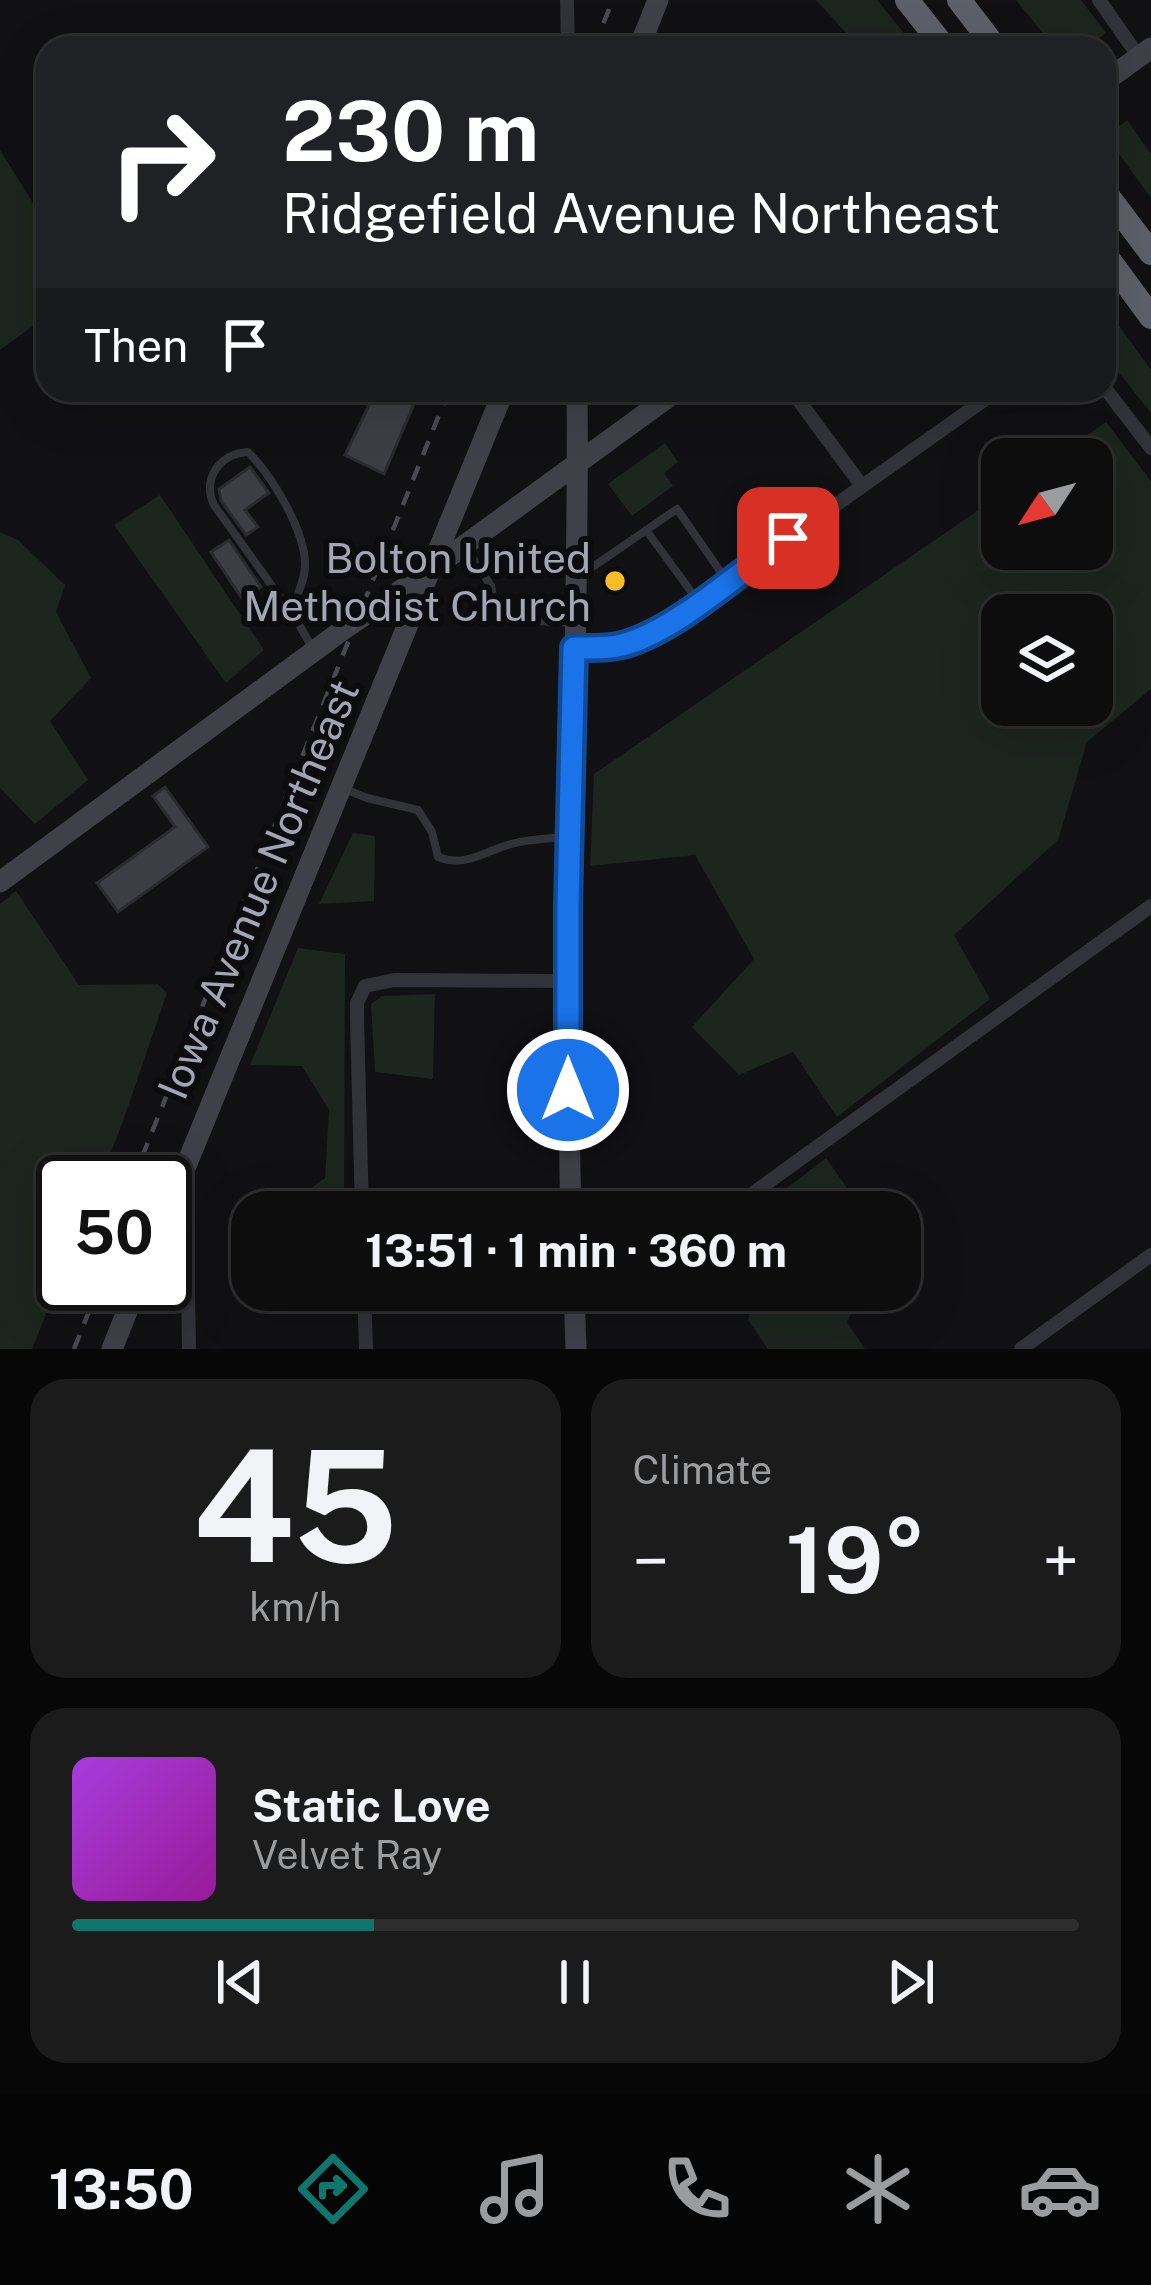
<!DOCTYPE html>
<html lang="en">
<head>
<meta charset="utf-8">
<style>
	:root { --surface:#0d0d0e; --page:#1b1b1c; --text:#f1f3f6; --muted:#9a9c9e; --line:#2d2d2e; --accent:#0f766e }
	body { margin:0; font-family:"Public Sans",sans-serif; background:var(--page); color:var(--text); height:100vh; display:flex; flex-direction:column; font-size:45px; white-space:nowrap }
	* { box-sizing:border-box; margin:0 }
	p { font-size:39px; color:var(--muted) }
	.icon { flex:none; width:66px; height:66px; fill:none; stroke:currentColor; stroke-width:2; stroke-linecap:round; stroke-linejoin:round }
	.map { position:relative; height:1349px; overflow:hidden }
	.panel { display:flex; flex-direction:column; gap:30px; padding:30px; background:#070708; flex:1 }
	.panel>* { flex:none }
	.guide { position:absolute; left:36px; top:36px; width:1080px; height:366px; border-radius:36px; box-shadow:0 12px 48px #0002,0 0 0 3px var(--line); background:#202124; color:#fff; overflow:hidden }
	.needle { width:78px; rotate:234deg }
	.fabs { position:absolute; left:981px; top:438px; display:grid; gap:24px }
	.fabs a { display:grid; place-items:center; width:132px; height:132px; border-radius:24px; background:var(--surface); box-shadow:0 12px 48px #0002,0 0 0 3px var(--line); font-size:60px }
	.speed { position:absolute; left:36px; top:1155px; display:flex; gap:24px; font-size:60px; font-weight:700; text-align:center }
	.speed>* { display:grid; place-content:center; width:156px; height:156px; border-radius:50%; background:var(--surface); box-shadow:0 12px 48px #0002,0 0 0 3px var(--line); line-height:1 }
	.speed .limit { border:6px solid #111; border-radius:18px; background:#fff; color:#111 }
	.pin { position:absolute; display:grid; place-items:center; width:102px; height:102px; color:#fff; margin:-51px; border-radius:24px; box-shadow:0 6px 18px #0006 }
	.me { position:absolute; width:132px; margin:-66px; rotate:0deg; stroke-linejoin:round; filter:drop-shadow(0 0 9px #0008) }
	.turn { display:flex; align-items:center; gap:42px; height:252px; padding:0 48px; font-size:54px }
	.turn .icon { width:156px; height:156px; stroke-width:2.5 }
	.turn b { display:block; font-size:84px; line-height:102px }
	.then { display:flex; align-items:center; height:114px; padding:0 48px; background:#0003; gap:24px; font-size:45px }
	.big { font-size:90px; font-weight:700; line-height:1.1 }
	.panel .tile { flex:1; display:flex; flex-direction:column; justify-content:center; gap:18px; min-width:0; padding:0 42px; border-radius:36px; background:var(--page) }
	.panel .dial { align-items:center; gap:0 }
	.dial b { font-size:156px; line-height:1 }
	.song { display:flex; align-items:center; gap:36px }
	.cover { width:144px; height:144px; border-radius:18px; background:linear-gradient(135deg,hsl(280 70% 55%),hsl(300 70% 35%)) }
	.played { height:12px; border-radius:6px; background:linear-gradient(90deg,var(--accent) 30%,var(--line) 30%) }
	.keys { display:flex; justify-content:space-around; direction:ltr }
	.heat { display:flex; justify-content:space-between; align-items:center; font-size:66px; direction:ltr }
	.panel .tiles { flex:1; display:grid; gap:30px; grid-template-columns:1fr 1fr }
	.tile:last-child { grid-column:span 2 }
	.trip { position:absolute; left:231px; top:1191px; width:690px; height:120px; border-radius:36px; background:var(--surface); box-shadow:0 12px 48px #0002,0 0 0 3px var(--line); font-weight:700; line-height:120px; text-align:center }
	.tabs { display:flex; height:192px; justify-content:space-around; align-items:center; background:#050506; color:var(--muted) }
	.tabs .icon { width:84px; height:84px }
	.tabs .current { color:var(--accent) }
	.tabs b { font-size:54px; color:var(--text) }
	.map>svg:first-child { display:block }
	.green { fill:#1d251f; fill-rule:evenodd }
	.building { fill:#3d3e43; stroke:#2b2b2f; stroke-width:3 }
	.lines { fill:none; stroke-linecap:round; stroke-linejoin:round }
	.lane { stroke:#323338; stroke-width:8 }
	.street { stroke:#323338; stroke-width:14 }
	.secondary { stroke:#404148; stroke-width:21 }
	.highway { stroke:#5e6069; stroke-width:24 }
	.rail { stroke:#494a51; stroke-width:4.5; stroke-dasharray:15 12; stroke-linecap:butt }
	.route-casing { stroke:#114b97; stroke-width:30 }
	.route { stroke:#1a73e8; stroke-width:21 }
	.poi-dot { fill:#f6bd25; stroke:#0c0c0e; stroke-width:4.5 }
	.labels { text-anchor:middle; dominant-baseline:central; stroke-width:12; stroke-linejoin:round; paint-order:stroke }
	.poi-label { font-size:42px; fill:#a2a6b4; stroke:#0c0c0e; text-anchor:end }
	.street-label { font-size:42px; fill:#a2a6b4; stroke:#0c0c0e }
</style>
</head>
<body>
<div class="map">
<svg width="1151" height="1349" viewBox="0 0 1151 1349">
	<rect width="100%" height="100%" fill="#111113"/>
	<path class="green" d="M816,0H877L916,48H860Z
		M1016,0H1081L1106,33L1087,48H1055Z
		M1127,120L1151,154V198L1106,136Z
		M0,150L48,227V315L0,350Z
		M1104,305L1151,370V413L1104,354Z
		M1106,422L1151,481V689L1087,742L1058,840L954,935L990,999L837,1117L793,1052L739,1075L692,1027L754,959L695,855L590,866L594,774L1002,494V549H1092V459H1053ZM1002,615H1092V705H1002Z
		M665,443L678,462L664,473L673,486L632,516L608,484Z
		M160,495L264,650L226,683L114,525Z
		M0,532L18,540L65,585L56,612L91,678L50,721L88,780L35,824L0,788Z
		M353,833L375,836L374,901L319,904Z
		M16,891L79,985L158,984L167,993L122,1124L99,1182H63V1272L32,1349H0V904Z
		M298,948L345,954L344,1206L341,1212H278L325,1178L329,1110L302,1066L250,1065Z
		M435,994L433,1079L375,1072L371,1004L382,996Z
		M826,1158L864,1212H756Z
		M757,1290H863L847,1322L865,1349H768L748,1320Z"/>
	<path class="building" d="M369,390H420L384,474L345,455L369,405L364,403Z
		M250,467L269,493L245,510L258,527L246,535L221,501L219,489Z
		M229,540L261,587L243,600L211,552Z
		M165,787L208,847L118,912L97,883L175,827L153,796Z"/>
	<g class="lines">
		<path class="lane" d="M646,530L698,601
			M465,546L491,586L497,619L574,623
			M578,577L677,509L727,581
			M291,612C296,597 305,581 305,565C305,530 272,476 248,452C219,454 202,479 214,505L297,621L313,649
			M342,788L367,798L418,810L432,832L438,857C466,868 484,851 511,844C530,839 549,838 568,837"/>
		<path class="street" d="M567,0L568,48
			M1099,0L1139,57
			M812,48L823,44L834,48
			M1104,387L1151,448
			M791,390L862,486
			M574,648L622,645L665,626L998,390
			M362,1212L357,1018V1003L365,986L394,980L568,981
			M727,1212L1151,906
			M188,1290L189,1349
			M364,1290L366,1349
			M574,1309L591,1304L616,1290
			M1021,1349L1151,1255"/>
		<path class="secondary" d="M639,48L658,0
			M1104,82L1151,48
			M0,882L344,629L432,569L678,390
			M571,1212C563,938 580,664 577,390
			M165,1217L504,390
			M574,1290L576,1349
			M112,1349L138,1284"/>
		<path class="highway" d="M907,0L945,48
			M959,0L996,48
			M1104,191L1151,253
			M1104,253L1151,317"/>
		<path class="rail" d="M593,48L613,0
			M132,1182L449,390
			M74,1349L100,1284"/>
	</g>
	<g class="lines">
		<defs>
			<path id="route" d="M568,1090V906L574,648C590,648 606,649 622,645C674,632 742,570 788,538"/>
		</defs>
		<use href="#route" class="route-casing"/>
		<use href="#route" class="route"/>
	</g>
	<circle class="poi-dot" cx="615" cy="581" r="12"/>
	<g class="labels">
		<g class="poi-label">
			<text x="591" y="557">Bolton United<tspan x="591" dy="48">Methodist Church</tspan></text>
		</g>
		<g class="street-label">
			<text transform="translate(258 889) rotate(-67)">Iowa Avenue Northeast</text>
		</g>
	</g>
</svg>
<div class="fabs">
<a><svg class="needle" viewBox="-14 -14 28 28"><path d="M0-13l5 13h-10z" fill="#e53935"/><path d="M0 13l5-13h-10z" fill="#9a9c9e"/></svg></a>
<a><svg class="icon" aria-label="layers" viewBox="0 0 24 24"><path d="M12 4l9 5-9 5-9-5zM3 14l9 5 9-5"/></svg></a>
</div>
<div class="speed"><div class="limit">50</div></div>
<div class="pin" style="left:788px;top:538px;background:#d93025"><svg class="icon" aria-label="arrive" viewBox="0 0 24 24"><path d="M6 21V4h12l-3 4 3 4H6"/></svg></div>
<svg class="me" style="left:568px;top:1090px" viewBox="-20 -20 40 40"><circle r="17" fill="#1a73e8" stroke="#fff" stroke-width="3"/><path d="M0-11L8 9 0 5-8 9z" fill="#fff"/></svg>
<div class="trip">13:51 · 1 min · 360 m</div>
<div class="guide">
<div class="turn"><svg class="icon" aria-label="right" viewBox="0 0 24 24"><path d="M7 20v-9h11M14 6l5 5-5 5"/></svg><div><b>230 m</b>Ridgefield Avenue Northeast</div></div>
<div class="then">Then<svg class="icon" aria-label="arrive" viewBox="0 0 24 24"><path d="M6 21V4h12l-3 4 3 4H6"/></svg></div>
</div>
</div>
<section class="panel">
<div class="tiles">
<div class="tile dial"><b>45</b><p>km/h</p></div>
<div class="tile"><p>Climate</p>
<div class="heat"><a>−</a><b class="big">19°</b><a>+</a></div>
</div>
<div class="tile">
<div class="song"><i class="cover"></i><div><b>Static Love</b><p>Velvet Ray</p></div></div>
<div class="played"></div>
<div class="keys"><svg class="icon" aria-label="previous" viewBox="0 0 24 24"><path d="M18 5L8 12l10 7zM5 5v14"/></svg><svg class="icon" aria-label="pause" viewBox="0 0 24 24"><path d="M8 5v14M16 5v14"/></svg><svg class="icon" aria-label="next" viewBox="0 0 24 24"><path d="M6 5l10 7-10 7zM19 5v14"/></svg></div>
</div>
</div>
</section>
<nav class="tabs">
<b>13:50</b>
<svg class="icon current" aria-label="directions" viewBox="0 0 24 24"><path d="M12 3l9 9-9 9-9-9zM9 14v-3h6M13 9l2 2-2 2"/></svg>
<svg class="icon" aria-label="music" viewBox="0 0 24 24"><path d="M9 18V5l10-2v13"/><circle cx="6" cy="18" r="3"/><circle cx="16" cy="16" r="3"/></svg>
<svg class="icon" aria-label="phone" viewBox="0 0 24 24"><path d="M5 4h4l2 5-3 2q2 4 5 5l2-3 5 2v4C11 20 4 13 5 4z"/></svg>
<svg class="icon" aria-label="climate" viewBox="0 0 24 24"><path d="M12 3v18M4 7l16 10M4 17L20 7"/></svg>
<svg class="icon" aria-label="car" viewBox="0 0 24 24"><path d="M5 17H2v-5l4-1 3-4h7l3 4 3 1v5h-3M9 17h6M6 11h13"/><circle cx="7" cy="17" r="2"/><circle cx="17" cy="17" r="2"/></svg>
</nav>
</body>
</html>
